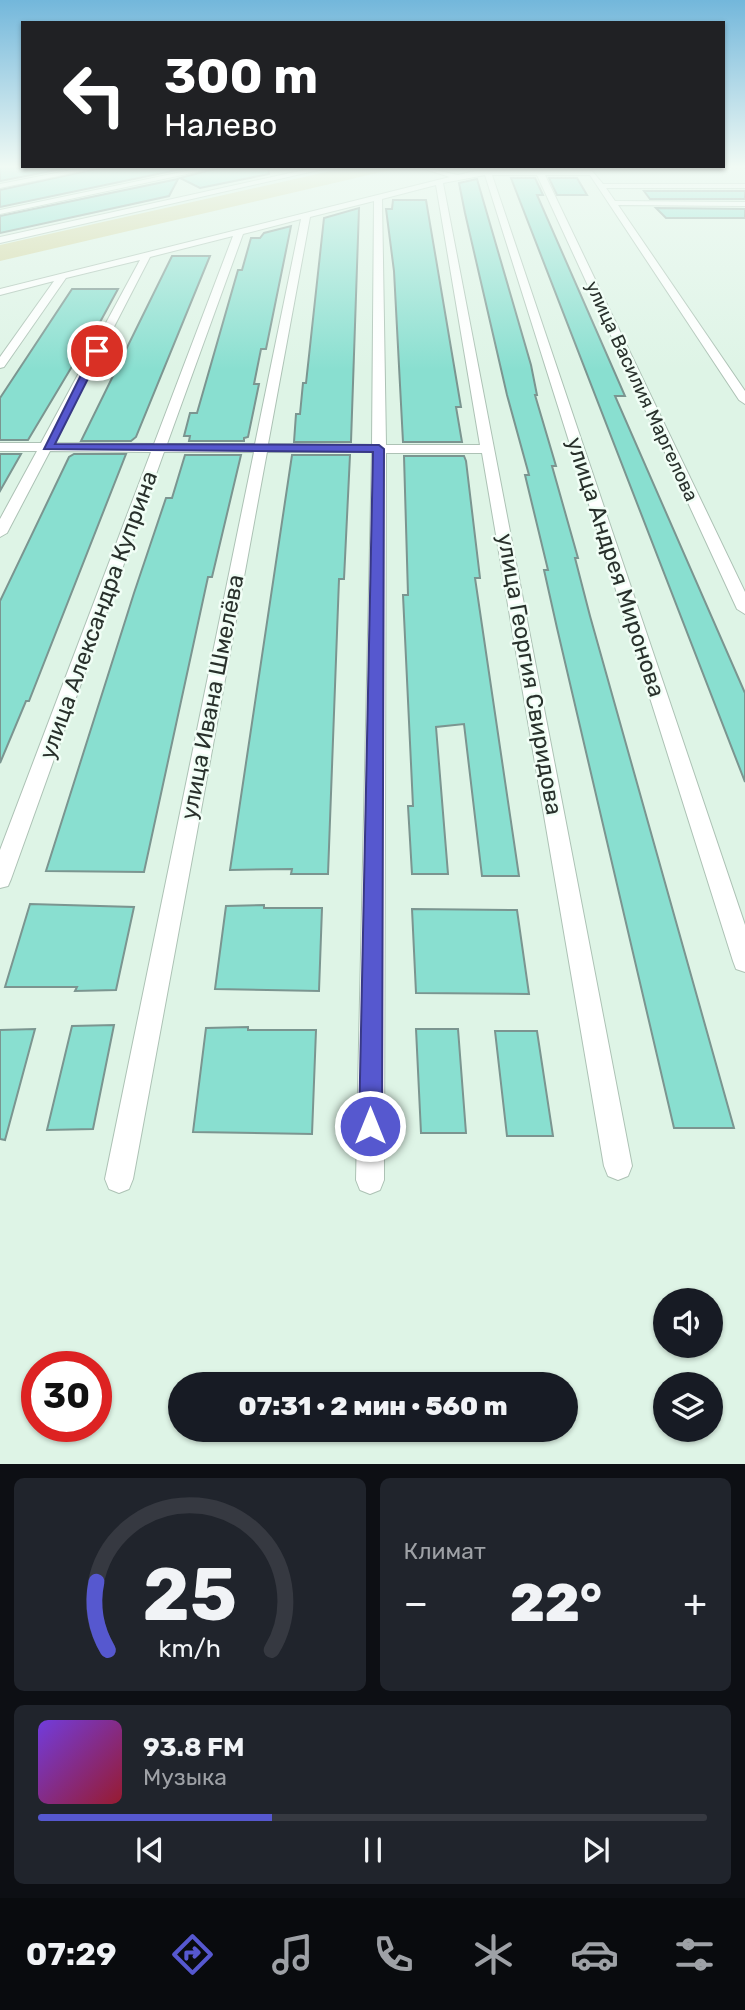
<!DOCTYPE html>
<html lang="ru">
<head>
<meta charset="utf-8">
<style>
	:root { --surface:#171b24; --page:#20242c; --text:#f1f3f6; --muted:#9ea1a6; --line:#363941; --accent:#5658cf }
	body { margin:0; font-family:Rubik,sans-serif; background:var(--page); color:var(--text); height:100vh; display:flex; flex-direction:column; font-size:26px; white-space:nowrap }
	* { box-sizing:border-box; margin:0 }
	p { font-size:23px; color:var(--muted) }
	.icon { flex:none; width:38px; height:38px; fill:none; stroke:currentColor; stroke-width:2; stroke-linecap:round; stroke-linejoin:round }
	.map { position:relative; height:1464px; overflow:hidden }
	.sheet { display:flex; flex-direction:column; gap:14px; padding:14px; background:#0d0f14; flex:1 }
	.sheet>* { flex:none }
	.hud { position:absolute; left:21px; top:21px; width:704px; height:147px; border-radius:0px; box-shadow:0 2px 5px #0004; background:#202124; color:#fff; overflow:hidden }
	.tools { position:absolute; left:653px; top:1288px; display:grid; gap:14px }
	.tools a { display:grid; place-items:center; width:70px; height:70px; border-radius:50%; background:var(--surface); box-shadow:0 2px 5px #0004; font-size:35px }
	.speed { position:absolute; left:21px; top:1351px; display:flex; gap:14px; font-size:35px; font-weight:700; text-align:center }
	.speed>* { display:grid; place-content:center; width:91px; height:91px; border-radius:50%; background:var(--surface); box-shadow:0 2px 5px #0004; line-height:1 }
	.speed .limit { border:10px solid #d22; background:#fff; color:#111 }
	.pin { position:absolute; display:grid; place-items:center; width:60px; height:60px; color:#fff; margin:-30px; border:4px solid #fff; border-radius:50%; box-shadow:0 2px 7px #0007 }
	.me { position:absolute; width:77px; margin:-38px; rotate:0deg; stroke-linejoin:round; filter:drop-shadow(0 0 5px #0008) }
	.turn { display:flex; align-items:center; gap:24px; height:147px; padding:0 28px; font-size:32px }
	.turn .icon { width:91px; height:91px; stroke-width:2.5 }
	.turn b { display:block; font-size:49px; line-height:60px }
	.big { font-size:52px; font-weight:800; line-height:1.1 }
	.sheet .tile { flex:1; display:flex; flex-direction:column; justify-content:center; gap:10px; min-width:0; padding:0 24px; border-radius:10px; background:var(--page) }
	.sheet .dial { align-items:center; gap:0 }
	.dial svg { height:182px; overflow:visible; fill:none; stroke:var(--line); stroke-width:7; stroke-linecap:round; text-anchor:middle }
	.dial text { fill:var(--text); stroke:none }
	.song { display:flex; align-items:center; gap:21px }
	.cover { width:84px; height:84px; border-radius:10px; background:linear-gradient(135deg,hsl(260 70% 55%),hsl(350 70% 35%)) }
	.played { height:7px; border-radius:4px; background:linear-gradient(90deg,var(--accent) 35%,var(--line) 35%) }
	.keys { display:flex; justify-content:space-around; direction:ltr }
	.heat { display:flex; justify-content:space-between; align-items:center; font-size:38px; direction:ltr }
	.sheet .tiles { flex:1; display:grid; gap:14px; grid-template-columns:1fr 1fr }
	.tile:last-child { grid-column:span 2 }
	.trip { position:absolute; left:168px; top:1372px; width:410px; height:70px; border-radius:35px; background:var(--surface); box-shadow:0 2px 5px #0004; font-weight:800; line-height:70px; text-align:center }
	.tab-bar { display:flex; height:112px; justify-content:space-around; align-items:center; background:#090b0e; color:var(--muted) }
	.tab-bar .icon { width:49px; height:49px }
	.tab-bar .on { color:var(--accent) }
	.tab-bar b { font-size:32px; color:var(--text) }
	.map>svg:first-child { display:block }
	.green { fill:#d4d6a1 }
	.building { fill:#89dfd0; stroke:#7b9590; stroke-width:2 }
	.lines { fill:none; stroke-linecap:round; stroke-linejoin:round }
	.minor-casing { stroke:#adc2b5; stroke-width:2 }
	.minor { fill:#fff; fill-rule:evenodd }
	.route { fill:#5658cf; stroke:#383987; stroke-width:2 }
	.labels { text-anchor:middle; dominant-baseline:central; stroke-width:5; stroke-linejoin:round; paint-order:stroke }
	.far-street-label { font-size:19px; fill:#29312c; stroke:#f1fef6 }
	.street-label { font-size:23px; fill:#29312c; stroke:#f1fef6 }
</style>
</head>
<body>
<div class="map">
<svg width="745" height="1464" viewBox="0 0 745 1464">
	<rect width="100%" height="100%" fill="#def4e6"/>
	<path class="green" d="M353,166H407L0,261V245Z"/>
	<path class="building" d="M0,165L23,166H77L0,181Z
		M109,166H196L0,207V190Z
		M226,166H268L269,174L200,188L180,178Z
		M511,178H535L543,195H537L625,396H615L745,693V782Z
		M549,178H577L587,195H557Z
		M178,179L169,196L0,233V216Z
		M477,179L531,365L537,395H535L556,466H552L578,558H575L590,616L734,1128H674L557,628L544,570H548L525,475H529L507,395L465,213L459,183Z
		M644,191H745V199H650Z
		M393,200H426L461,407H456L462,442H403L394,271L386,209H392Z
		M359,208L351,442H294L296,414H300L303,383H306L324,218Z
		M656,208L745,209V218H666Z
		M291,226L266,349H261L254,384H259L248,437L244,438V441H189L190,436H184L190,413H197L238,270H242L251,238H260L264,233Z
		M172,256H210L136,437L131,441H81Z
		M72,289H118L86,348H83L28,440H0V398Z
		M0,454H21L0,491Z
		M74,454H126L29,701H26L0,763V601L69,457Z
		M185,455H241L212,577H208L144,872L46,871L134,593L166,498H172Z
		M292,455H350L344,579H339L328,874H291L292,869L230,870Z
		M404,456H464L466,461L480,578H475L519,876H482L464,724L436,727L448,874H412L408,806H413L403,595H408Z
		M30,904L134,907L116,990L75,991L77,987H5Z
		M264,905V908H322L319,991L215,989L226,906Z
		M412,909L517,910L529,994L416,993Z
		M114,1025L93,1129L47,1130L72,1026Z
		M248,1027V1030H316L312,1134L193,1132L206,1028Z
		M35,1029L5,1140L0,1139V1030Z
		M416,1029H458L466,1133H421Z
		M495,1031H537L553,1136H507Z"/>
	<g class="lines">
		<defs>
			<path id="minor" d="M92,166H107L0,188V184Z
				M210,166H224L0,214V210Z
				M322,166H336L0,243V237Z
				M415,166L458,175L475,171H592L603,184H745V188H606L615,201L745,202V206L618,205L745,391V404L739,400L590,175H545L745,592V614L737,609L537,175H492L745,925V972L736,969L733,961L485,175L443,183L632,1166L628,1176L618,1180L608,1176L604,1166L482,453H386L384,1180L380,1190L370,1194L360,1190L356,1180L372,452H267L133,1179L129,1189L119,1193L109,1189L105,1179L254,452H164L11,879L8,886L0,888V850L151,452L50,451L7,533L0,537V519L37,451H0V443H41L140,260L66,278L4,367L0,368V357L54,281L0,295V289L450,177ZM436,185L480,445H386L382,199ZM374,201L372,445L268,444L310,217ZM301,219L255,444H167L243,234ZM233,236L154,444L54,443L150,257Z"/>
		</defs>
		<use href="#minor" class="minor-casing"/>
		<use href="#minor" class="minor"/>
	</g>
	<linearGradient id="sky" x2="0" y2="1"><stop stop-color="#73b7db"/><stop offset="0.45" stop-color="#f0faf4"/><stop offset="1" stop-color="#f0faf4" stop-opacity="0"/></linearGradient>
	<rect width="745" height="370" fill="url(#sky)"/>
	<path class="route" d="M94,349L102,351L55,444L379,445L384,449L382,1126L379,1134L370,1137L362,1134L359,1126L373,452L44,449Z"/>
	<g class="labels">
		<g class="far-street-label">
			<text transform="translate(642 391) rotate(65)">улица Василия Маргелова</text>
		</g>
		<g class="street-label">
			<text transform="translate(616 567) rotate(72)">улица Андрея Миронова</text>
			<text transform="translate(98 615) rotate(-70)">улица Александра Куприна</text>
			<text transform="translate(530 674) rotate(80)">улица Георгия Свиридова</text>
			<text transform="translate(212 697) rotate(-79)">улица Ивана Шмелёва</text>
		</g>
	</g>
</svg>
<div class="tools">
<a><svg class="icon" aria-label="sound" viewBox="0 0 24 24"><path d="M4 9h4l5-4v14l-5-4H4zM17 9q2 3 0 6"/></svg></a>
<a><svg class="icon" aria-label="layers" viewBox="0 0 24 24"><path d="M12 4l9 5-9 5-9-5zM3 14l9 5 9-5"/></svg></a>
</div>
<div class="speed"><div class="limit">30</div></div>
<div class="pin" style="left:97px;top:351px;background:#d93025"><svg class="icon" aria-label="arrive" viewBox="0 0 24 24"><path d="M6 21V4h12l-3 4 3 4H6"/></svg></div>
<svg class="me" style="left:370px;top:1126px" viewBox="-20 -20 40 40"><circle r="17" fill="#5658cf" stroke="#fff" stroke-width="3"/><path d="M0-11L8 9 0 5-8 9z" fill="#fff"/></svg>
<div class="trip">07:31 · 2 мин · 560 m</div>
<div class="hud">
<div class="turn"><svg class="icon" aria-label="left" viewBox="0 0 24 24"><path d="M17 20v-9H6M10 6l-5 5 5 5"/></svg><div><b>300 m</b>Налево</div></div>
</div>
</div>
<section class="sheet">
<div class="tiles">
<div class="tile dial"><svg viewBox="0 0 100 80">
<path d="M14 69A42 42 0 1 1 86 69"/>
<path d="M14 69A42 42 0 0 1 9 39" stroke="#5658cf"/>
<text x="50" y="56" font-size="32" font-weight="700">25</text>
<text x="50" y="72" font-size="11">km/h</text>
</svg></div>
<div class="tile"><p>Климат</p>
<div class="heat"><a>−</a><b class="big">22°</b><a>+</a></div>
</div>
<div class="tile">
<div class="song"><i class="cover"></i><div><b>93.8 FM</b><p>Музыка</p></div></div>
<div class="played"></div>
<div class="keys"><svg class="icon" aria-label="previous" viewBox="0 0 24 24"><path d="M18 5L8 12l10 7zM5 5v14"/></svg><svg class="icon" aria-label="pause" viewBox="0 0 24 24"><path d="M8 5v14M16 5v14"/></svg><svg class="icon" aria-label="next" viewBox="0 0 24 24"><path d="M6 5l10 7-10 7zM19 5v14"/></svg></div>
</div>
</div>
</section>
<nav class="tab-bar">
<b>07:29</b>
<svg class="icon on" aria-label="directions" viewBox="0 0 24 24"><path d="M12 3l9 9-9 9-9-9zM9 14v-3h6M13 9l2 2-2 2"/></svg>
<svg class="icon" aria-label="music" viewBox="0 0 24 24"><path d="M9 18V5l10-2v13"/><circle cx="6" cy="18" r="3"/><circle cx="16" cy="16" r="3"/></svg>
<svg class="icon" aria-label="phone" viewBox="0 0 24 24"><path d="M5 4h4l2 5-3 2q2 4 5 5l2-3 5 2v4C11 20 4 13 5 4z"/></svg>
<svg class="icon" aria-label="climate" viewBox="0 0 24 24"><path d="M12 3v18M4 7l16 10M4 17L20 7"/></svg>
<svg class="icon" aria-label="car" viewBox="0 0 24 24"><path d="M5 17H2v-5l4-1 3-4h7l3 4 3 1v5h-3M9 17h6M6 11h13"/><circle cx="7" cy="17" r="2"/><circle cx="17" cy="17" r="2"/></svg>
<svg class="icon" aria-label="filters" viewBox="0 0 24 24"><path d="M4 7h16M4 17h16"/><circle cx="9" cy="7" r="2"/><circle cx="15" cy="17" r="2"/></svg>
</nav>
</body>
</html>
